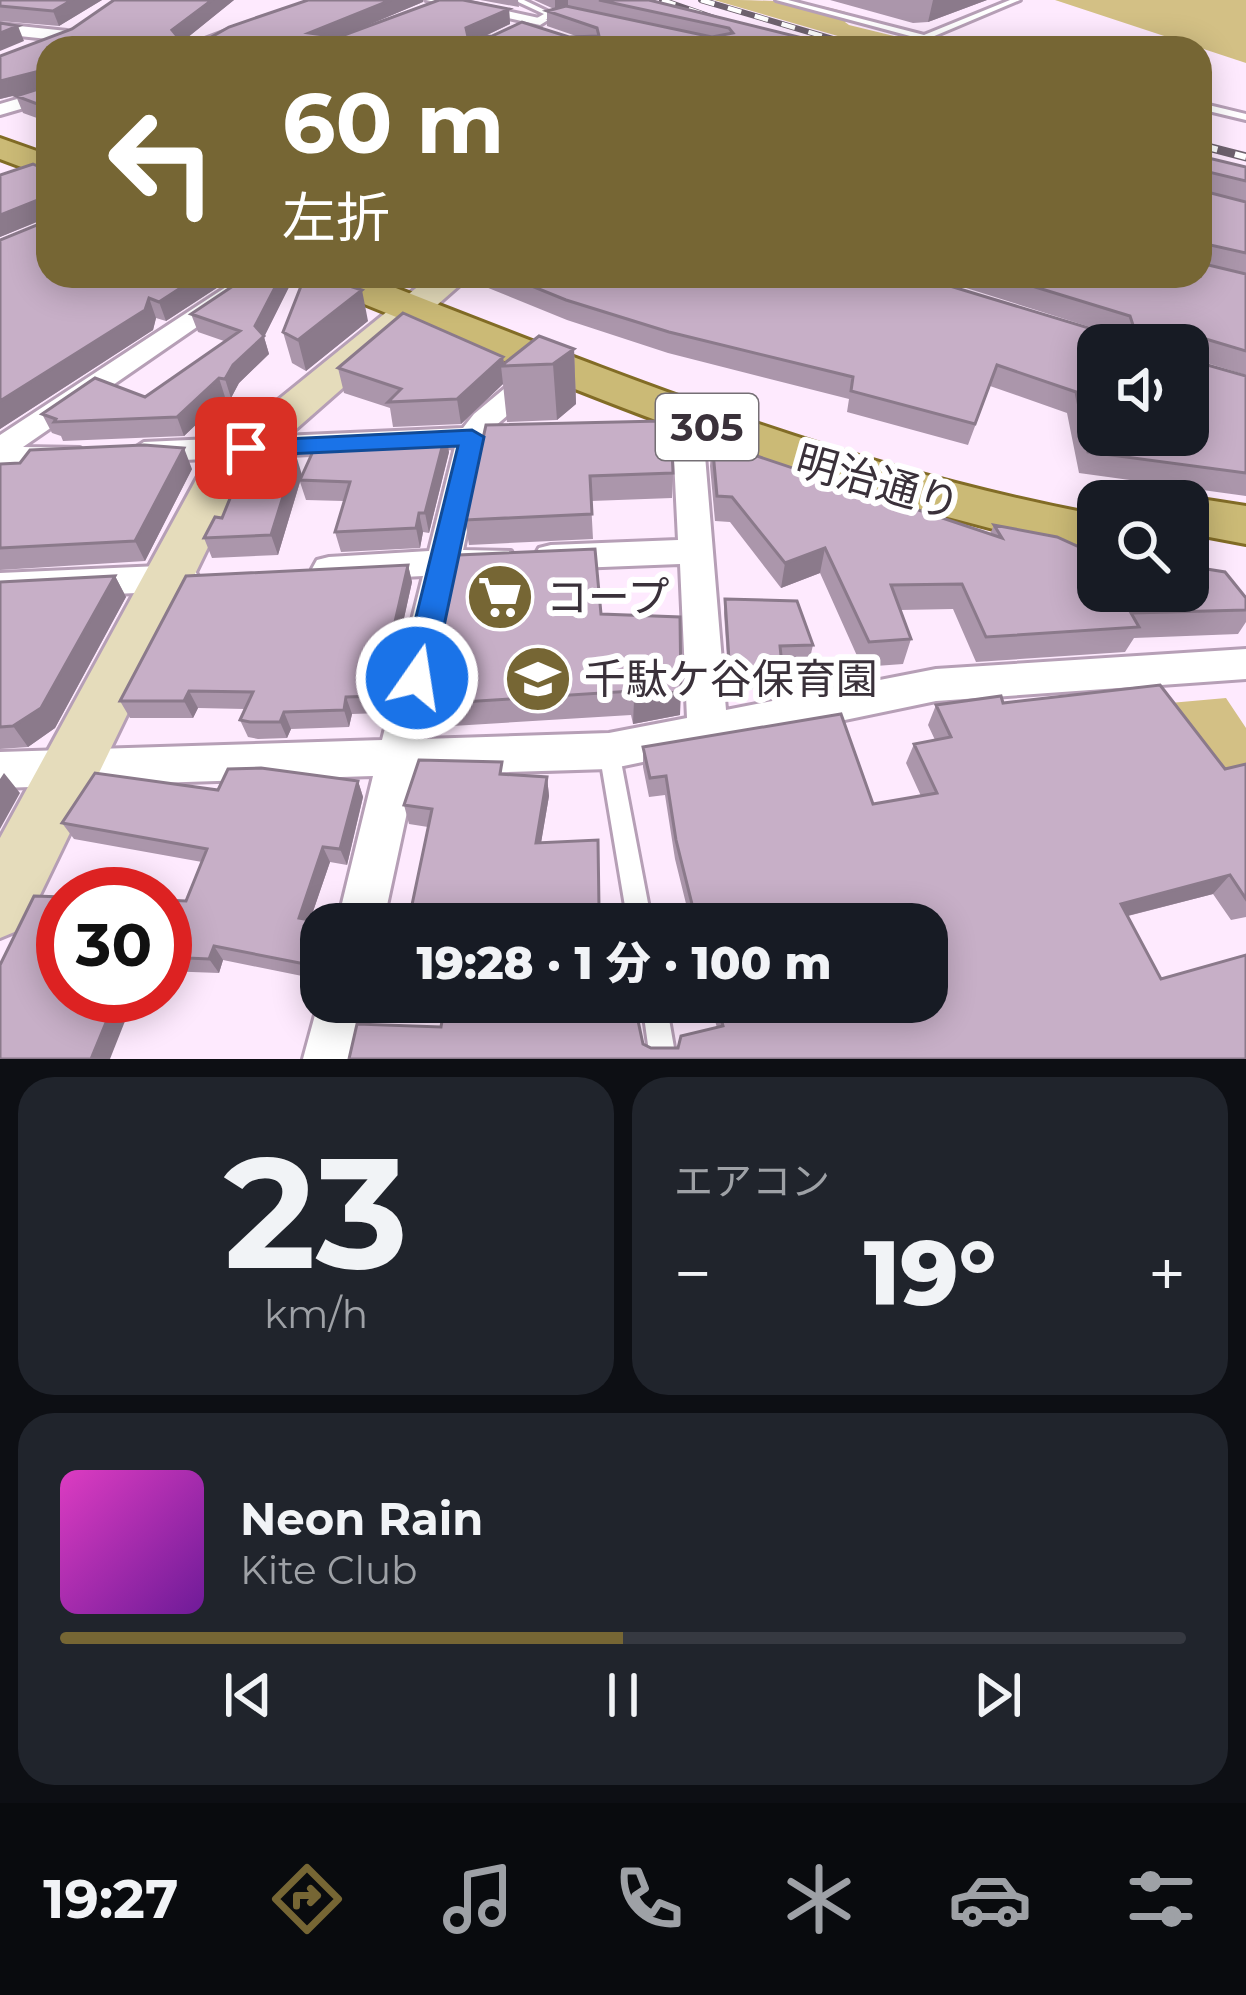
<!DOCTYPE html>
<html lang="ja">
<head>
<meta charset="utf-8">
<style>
	:root { --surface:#171b24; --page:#20242c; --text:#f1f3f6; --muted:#9ea1a6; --line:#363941; --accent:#766634 }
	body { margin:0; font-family:Montserrat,"Noto Sans JP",sans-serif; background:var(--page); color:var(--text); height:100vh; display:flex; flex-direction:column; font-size:45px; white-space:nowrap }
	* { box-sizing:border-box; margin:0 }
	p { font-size:39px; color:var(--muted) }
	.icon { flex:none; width:66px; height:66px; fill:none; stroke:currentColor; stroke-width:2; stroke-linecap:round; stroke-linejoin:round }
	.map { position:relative; height:1059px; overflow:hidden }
	.side { display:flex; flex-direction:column; gap:18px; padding:18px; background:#0d0f14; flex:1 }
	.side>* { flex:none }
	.hud { position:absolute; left:36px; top:36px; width:1176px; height:252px; border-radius:36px; box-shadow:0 6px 30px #0003; background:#766634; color:#fff; overflow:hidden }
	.fabs { position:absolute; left:1077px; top:324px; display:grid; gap:24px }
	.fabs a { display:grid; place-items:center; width:132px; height:132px; border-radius:24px; background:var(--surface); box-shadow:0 6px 30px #0003; font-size:60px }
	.speed { position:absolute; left:36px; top:867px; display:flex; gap:24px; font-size:60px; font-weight:700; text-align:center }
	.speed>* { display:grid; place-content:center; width:156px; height:156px; border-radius:50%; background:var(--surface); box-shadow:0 6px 30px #0003; line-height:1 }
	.speed .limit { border:18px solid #d22; background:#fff; color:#111 }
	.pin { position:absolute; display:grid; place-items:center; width:102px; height:102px; color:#fff; margin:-51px; border-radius:24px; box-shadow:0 6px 18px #0006 }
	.me { position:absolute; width:132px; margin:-66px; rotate:13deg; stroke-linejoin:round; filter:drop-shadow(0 0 9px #0008) }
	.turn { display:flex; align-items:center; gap:42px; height:252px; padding:0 48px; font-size:54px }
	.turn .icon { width:156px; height:156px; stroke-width:2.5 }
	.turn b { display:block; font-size:84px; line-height:102px }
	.big { font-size:90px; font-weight:800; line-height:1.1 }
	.side .tile { flex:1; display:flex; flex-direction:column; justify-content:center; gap:18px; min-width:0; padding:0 42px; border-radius:36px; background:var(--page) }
	.side .dial { align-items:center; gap:0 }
	.dial b { font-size:156px; line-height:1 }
	.song { display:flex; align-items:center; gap:36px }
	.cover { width:144px; height:144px; border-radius:18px; background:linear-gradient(135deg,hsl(310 70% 55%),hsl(280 70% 35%)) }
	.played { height:12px; border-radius:6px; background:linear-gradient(90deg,var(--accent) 50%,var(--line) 50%) }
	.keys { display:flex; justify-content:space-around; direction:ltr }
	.heat { display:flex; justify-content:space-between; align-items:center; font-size:66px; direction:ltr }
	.side .tiles { flex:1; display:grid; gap:18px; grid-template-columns:1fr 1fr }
	.tile:last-child { grid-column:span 2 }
	.trip { position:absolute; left:300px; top:903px; width:648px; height:120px; border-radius:36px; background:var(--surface); box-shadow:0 6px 30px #0003; font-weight:800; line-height:120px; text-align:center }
	.tabs { display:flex; height:192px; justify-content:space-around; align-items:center; background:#090b0e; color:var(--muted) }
	.tabs .icon { width:84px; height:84px }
	.tabs .current { color:var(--accent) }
	.tabs b { font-size:54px; color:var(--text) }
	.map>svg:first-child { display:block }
	.green { fill:#d3c085 }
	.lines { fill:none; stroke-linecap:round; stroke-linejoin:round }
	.lane-casing { stroke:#b69fb6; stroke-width:6 }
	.street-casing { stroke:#b69fb6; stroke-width:6 }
	.secondary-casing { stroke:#b69fb6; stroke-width:6 }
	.primary-casing { stroke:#826c26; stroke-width:6 }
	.lane { fill:#fff; fill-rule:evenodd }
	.street { fill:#fff; fill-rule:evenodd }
	.secondary { fill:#e5dcbb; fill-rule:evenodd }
	.primary { fill:#cbba76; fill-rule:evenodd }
	.rail-far1-casing { stroke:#6e626e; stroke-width:6 }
	.rail-casing { stroke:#6e626e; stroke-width:9 }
	.rail-far1 { stroke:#fff; stroke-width:4.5; stroke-dasharray:14; stroke-linecap:butt }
	.rail { stroke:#fff; stroke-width:6; stroke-dasharray:18; stroke-linecap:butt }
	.wall { fill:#ab96ab }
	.shaded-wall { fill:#8b7a8b }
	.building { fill:#c7afc7; stroke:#8b7a8b; stroke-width:3; fill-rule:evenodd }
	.route { fill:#1a73e8; stroke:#114b97; stroke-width:3 }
	.labels { text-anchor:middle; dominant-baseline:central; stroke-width:12; stroke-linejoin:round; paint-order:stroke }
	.shield { fill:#fff; stroke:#756f75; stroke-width:3 }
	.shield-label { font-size:39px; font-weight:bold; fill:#3a313a }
	.street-label { font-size:42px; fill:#3a313a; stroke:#fff }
	.poi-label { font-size:42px; fill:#3a313a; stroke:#fff; text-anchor:start }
</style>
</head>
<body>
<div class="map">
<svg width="1246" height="1059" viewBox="0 0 1246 1059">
	<rect width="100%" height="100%" fill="#feeafe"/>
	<path class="green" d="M714,0C759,0 815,0 854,15L845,22L849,25L943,48H879Z
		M1055,0H1246V63Z
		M1226,698L1246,728V771L1203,774L1170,703Z"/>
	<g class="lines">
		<defs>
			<path id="lane" d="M514,0H524L553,14L543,22H537V18L544,14Z
				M776,0H788L924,35L1010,0H1020L932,37L968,48H955Z
				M1200,103L1246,114V120L1200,109Z
				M609,742L616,745L619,751L652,924H628L599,751L602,745Z
				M337,1002H558L555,1011L546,1014L349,1016L340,1013Z
				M642,1002H666L676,1059H650Z"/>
			<path id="street" d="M426,0H456L548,20L540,25Z
				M0,24L67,31L75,36L67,41L0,34Z
				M239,26L247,31L244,34L205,48H181Z
				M48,90V101L0,115V104Z
				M243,276H271L23,447L80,448L84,455L80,462L0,468V435Z
				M539,366L549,368L553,374L549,380L494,427L524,426L539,435L524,444L485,446L463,550L511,551L516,560L511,569L458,574L423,739L609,733L687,718L680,564L551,569L539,566L534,557L539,548L551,545L678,540L672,419L687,410L702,419L726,710L936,669L1246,649V679L936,701L609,769L415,775L383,924H337L373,776L0,788V752L382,740L423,576L329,581L317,578L312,569L317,560L329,557L429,551L455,447L144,462L129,452L144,442L463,428L474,414L529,368Z
				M182,565L194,569L199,578L194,587L182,591L0,599V573Z
				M321,993V1002H367L355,1059H303Z"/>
			<path id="secondary" d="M431,276H470L262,459L238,485L24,928L0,938V838L203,467L230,439Z"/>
			<path id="primary" d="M0,138L48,155V177L0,159Z
				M309,276H365C610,371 838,466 1098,515V553C822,497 575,389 315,284Z
				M1188,497L1246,506V544L1188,533V501H1173Z"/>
		</defs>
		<use href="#lane" class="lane-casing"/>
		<use href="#street" class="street-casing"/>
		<use href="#secondary" class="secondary-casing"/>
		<use href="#primary" class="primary-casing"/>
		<use href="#lane" class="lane"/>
		<use href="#street" class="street"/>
		<use href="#secondary" class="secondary"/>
		<use href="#primary" class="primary"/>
		<defs>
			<path id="rail-far1" d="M662,0L717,19
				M701,0L863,48"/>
			<path id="rail" d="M1200,145L1246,157"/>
		</defs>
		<use href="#rail-far1" class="rail-far1-casing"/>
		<use href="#rail" class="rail-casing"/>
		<use href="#rail-far1" class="rail-far1"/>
		<use href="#rail" class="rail"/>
	</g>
	<path class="wall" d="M0,0H102L59,26L0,21Z
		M114,0H234L182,42L187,48H48V122L23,113L16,96L26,93L0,99V56L72,29Z
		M480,0H518L519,7Z
		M534,0H649L843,48H192L423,2L361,28L509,9L510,24L483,37L576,36L547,26V11L554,9Z
		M830,0H987L928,22L913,23Z
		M1200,156L1246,167V375L1197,360V362L1246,376V496L1079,473L1067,413L990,386L968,445L847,412L849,399L668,353L567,320L471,281V276H917L1105,333H1109L928,276H1200Z
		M0,175L235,276L166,321L156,318L153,330L0,429V240L42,223V220L0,237Z
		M289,287L264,337L269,354L239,383L231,398L225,397L184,436L63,441L61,436L52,433L42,414L145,397L224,341L198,332L191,314Z
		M368,321L306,371L292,363L283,332Z
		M574,349L576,404L557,420L507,422L503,384L461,424L393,427L390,408L344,393L338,368L503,357L504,364Z
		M486,425L673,473L672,498L591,501L593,539L469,545L465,520Z
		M712,441L990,534L994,525L1246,598V622L1238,634L1134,638L1125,652L976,662L953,609L900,610L911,639L903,664L862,667L820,573L781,588L730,522L715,521L710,466Z
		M449,452L429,533L423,532L420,548L341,552L335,532L344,501L306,500L300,482L278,555L212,558L204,538L222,518L302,475Z
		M0,464L192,469L145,561L0,570Z
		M408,565L412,582L383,713L352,714L349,727L291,729L287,738L258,739L248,737L240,720L245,709L198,708L193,718H130L120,701Z
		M115,576L126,597L55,728L28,747L0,749V582Z
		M725,599L813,645L810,658L781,659L783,675L780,689L729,688L724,613Z
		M601,614L680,715L633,724L631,715L436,727L431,704Z
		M1003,703L1225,769L1246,764V917L1231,920L1213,894L1128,916L1161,979L1246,1059H349L441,1027L576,1013L614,1002L643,1044L651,1048H678L717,1028L710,1002H927V924H691L675,859L665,795L649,797L643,767V747L873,804L921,796L906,763L914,744L935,740L928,725L936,705Z
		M504,774L547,777L549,796L541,842L599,908L620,924L428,827L409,824L404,805Z
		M358,781L363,797L347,865L330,862L310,920L321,924V969L317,979L223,960L219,973L165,971V900L186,901L202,862L74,839L62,823L218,790Z"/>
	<path class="shaded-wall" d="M72,0H102L59,26L53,11Z
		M212,0H234L177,46L172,30Z
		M391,0H423V2L314,48L309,33Z
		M555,0H568V8L555,10Z
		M933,0H987L928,22Z
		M509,9L510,24L468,44L466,28Z
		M18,26L24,41L0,51V33Z
		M44,70L48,87L0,99V81Z
		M38,200L46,218L0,237V215Z
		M199,276H235L166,321L159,302Z
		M281,276H286L289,287L264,337L269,354L239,383L231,398L225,379Z
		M362,290L368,321L306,371L298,340Z
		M149,298L156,318L153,330L0,429V401Z
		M574,349L576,404L557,420L553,364Z
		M503,357L504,366H501L503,384L461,424L457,399Z
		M219,378L225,397L184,436L177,417Z
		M446,432L449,452L429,533L425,513Z
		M184,448L192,469L145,561L135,541Z
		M296,455L302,475L278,555L271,535Z
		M419,513L423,532L420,548L416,528Z
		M825,548L820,573L781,588L785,563Z
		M408,565L412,582L383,713L378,696Z
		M115,576L126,597L55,728L28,747L13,726Z
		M189,691L198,708L193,718L184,701Z
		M681,691L680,715L633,724L634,700Z
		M346,697L352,714L349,727L344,710Z
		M284,712L291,729L287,738L280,722Z
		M4,773L20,793L0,829V779Z
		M547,777L549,796L538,861L536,843Z
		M358,781L363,797L347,865L340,849Z
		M323,847L330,862L306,932L299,918Z
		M1230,875L1213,894L1107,921L1121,904Z
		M321,937V969L317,979L310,965Z
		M214,946L223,960L219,973L209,959Z
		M117,996H135L110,1059H91Z"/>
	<path class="building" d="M0,0H72L53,11L0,6Z
		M114,0H212L172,30L187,48H48V108L16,96L45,87L44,70L0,81V56L72,29Z
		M308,0H391L309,33L339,37L439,0H463L509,9L466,28L468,37L492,36L522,22L569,37L599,36L597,28L547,11L566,6L712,37L733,33L729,28L599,0H649L843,48H192L229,27Z
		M0,23L18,26L0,33Z
		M1200,156L1246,167V181L1209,172L1203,176L1207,192L1246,202V253L1206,244L1204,252H1200Z
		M33,164L48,171V276H199L159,302L149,298L145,310L0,401V240L42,223L45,204L38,200L0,215V175Z
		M1200,263L1246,274V351L1199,337L1193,341L1197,362L1246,376V473L1088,452L1076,392L997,365L975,424L851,391L853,377L669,332L566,300L507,276H917L1105,333L1134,328L1130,316L999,276H1200ZM1098,345H1188V435H1098Z
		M248,276H281L255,326L264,336L233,365L225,379L219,378L177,417L54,422L56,419L42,414L95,378L145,397L240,331L191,314Z
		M305,276H318L362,290L298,340L283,332Z
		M403,313L503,357L457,399L388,402L401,389L338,368Z
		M539,336L574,349L553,364L501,366Z
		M661,421L671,425L673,473L590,476L592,514L465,520L486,425Z
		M446,432L425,513H419L416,528L335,532L350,482L300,480L315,447L348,448L360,436Z
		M712,441L1002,538L994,525L1057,537L1086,550L1098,552V591H1188V566L1225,572L1246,598V610L1131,613L1139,627L986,637L962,584L891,585L911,639L869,642L825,548L785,563L732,497L717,496Z
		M144,445L184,448L135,541L0,548V464L20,463L30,450Z
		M296,455L271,535L204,538L215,517L222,518L247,457Z
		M595,549L601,614L680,617L681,691L634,700L632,691L431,704L434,660L458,555Z
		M408,565L378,696L346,697L344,710L284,712L280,722H250L240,720L253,692L189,691L184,701H120L186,576Z
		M115,576L41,708L13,726L0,727V582Z
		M725,599L797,601L813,645L780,646L783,675H730Z
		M1160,685L1225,769L1246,764V899L1230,875L1121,904L1161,979L1246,955V1059H349L357,1024L441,1027L445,1003L576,1013L577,1002H612V1004L634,1002L643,1044L651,1048H678L681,1036L723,1026L717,1002H927V924H697L676,840L666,776L650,778L643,747L841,714L873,804L937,793L914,744L951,737L936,705L1001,696L1003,703Z
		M419,760L502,762L500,774L547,777L536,843L598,840L599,908L620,910L619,924H408L432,809L404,805Z
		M261,768L358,781L340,849L323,847L299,918L327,923L321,924V937L310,965L214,946L209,959L165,957V900L186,901L207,849L62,823L95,773L218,790L228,769Z
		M34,896L63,897V996H117L91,1059H0V965Z"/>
	<path class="route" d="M472,430L484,437L433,678L428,687L417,690L406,687L401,678L458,446L246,456L234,448L246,441Z"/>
	<defs>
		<symbol id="supermarket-disc" viewBox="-11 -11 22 22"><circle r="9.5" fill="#766634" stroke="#fff"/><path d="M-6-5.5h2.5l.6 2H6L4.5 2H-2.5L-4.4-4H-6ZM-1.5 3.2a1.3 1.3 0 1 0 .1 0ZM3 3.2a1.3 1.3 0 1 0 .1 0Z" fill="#fff"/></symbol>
		<symbol id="school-disc" viewBox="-11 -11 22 22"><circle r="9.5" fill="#766634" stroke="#fff"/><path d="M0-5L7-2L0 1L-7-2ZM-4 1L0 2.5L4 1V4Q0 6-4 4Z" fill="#fff"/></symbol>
	</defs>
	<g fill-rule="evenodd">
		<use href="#supermarket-disc" x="462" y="559" width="76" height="76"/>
		<use href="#school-disc" x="500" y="641" width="76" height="76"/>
	</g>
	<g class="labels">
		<rect class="shield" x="656" y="394" width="102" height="66" rx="9"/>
		<g class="shield-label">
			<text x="707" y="427">305</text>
		</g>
		<g class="street-label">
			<text transform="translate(878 482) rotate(16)">明治通り</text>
		</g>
		<g class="poi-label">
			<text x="546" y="597">コープ</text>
			<text x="584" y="679">千駄ケ谷保育園</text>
		</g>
	</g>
</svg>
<div class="fabs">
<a><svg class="icon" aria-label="sound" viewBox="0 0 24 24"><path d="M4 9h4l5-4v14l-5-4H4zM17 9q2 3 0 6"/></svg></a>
<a><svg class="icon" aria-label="search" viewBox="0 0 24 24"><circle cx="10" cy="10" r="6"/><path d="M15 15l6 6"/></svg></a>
</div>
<div class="speed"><div class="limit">30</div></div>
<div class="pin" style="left:246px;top:448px;background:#d93025"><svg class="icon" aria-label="arrive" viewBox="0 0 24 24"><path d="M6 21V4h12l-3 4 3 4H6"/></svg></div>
<svg class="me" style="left:417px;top:678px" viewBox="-20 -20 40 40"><circle r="17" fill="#1a73e8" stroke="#fff" stroke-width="3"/><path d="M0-11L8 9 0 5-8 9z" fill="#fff"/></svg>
<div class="trip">19:28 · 1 分 · 100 m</div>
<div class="hud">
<div class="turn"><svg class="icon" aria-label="left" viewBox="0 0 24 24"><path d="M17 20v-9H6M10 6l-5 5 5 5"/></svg><div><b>60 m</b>左折</div></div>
</div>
</div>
<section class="side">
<div class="tiles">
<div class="tile dial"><b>23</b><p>km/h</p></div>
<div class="tile"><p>エアコン</p>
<div class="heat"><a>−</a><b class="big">19°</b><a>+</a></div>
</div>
<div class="tile">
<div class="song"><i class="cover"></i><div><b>Neon Rain</b><p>Kite Club</p></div></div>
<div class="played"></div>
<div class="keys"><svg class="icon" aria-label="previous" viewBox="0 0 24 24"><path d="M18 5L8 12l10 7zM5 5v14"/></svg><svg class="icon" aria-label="pause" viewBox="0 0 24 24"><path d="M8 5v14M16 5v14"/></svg><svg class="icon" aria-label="next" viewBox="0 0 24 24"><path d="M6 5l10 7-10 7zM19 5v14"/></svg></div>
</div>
</div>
</section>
<nav class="tabs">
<b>19:27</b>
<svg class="icon current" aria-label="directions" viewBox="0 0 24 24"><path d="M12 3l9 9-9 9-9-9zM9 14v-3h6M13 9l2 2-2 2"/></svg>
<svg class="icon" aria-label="music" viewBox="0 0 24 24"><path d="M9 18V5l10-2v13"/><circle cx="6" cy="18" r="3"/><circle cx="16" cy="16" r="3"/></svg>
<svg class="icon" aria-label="phone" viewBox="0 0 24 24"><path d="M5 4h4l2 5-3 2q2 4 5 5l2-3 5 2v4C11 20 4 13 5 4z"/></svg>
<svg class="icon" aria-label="climate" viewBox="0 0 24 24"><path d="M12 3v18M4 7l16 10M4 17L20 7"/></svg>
<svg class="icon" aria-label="car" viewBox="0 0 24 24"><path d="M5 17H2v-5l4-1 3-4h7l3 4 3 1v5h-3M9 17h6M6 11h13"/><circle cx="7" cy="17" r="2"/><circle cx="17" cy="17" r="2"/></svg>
<svg class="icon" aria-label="filters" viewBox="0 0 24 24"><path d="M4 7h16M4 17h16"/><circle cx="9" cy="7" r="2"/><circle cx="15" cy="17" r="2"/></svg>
</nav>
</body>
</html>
